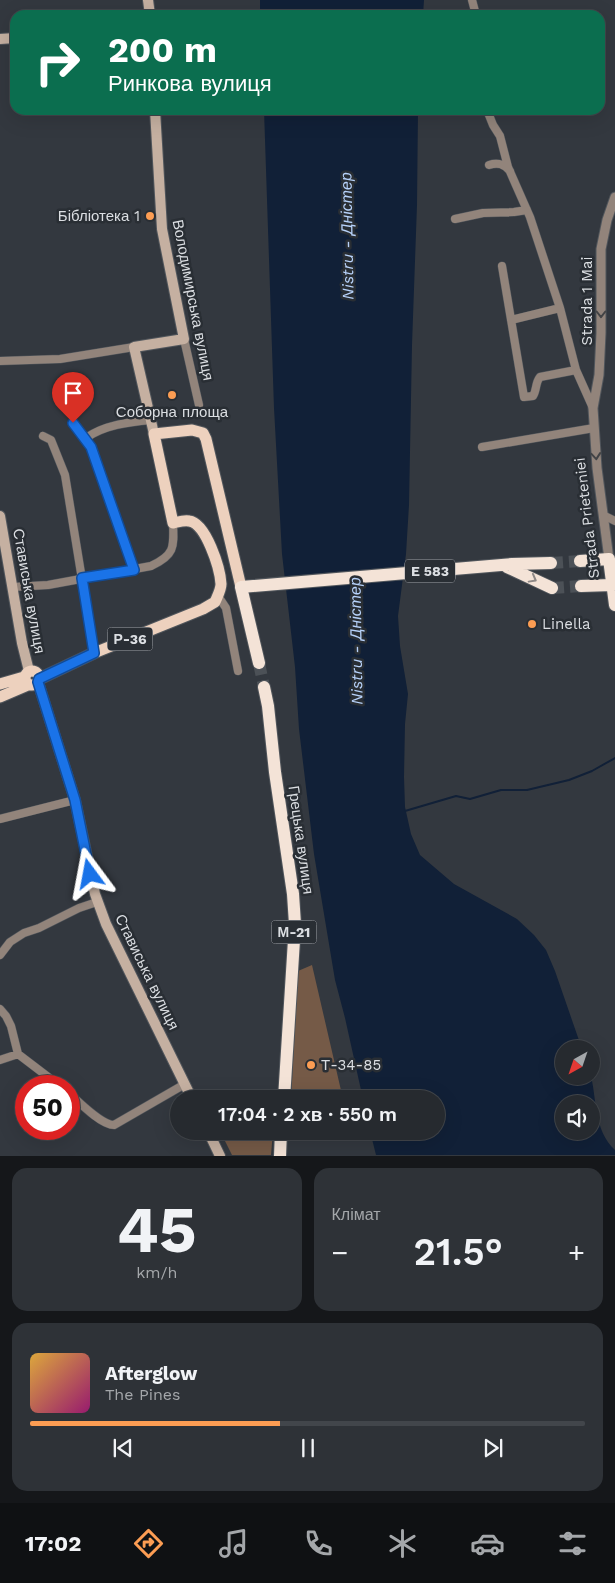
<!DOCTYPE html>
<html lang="uk">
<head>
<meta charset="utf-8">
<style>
	:root { --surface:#262a2f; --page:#2e3237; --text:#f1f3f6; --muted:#a4a7aa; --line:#42464b; --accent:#fc9d53 }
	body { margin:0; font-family:"Work Sans",sans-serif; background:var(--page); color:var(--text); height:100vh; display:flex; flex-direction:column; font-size:19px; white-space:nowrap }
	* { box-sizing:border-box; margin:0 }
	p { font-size:16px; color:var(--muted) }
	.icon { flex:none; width:28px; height:28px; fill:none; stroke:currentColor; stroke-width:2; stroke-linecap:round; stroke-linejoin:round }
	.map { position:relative; height:1156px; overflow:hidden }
	.side { display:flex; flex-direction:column; gap:12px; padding:12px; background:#15171a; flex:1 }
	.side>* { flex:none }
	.top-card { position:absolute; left:10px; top:10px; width:595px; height:105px; border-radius:15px; box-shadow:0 5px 20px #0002,0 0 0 1px var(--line); background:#0b6e4f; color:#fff; overflow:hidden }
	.needle { width:32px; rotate:220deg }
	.fabs { position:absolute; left:555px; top:1040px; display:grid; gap:10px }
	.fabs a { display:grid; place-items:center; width:45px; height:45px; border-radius:50%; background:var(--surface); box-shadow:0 5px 20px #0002,0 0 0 1px var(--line); font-size:25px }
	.speed { position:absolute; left:15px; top:1075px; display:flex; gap:10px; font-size:25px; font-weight:700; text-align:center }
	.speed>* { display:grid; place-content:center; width:65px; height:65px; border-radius:50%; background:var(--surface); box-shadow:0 5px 20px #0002,0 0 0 1px var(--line); line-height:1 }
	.speed .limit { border:8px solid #d22; background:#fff; color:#111 }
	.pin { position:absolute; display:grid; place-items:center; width:42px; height:42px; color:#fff; margin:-51px -21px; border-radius:50% 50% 50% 0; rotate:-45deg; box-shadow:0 0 5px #0007 }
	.pin .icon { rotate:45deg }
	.me { position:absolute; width:55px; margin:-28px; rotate:347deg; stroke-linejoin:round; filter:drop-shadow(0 0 4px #0008) }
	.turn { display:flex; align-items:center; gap:18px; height:105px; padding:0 15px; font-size:22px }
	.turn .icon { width:65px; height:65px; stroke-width:2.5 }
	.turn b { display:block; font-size:35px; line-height:42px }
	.big { font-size:38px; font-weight:600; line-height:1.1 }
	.side .card { flex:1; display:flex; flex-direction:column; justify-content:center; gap:8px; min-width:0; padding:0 18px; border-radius:15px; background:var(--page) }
	.side .dial { align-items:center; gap:0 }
	.dial b { font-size:65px; line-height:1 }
	.song { display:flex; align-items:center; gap:15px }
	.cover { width:60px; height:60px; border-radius:8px; background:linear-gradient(135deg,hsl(40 70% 55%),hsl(320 70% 35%)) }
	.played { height:5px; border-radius:2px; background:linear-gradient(90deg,var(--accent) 45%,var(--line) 45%) }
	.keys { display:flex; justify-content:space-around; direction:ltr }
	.heat { display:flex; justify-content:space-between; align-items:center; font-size:28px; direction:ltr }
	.side .tiles { flex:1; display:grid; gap:12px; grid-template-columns:1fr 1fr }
	.card:last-child { grid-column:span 2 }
	.trip { position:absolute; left:170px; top:1090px; width:275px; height:50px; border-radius:25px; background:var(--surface); box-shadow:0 5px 20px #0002,0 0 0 1px var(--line); font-weight:600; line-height:50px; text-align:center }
	.menu { display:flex; height:80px; justify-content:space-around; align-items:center; background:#0f1113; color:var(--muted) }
	.menu .icon { width:35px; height:35px }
	.menu .selected { color:var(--accent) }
	.menu b { font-size:22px; color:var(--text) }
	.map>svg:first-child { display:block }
	.green { fill:#755a47 }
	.water { fill:#112037; fill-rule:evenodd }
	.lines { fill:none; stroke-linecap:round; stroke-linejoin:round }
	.stream { stroke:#112037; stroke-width:2 }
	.trunk-tunnel { stroke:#4c5157; stroke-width:12; stroke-dasharray:12 6; stroke-linecap:butt }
	.minor-casing { stroke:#51565c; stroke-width:9 }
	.tertiary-casing { stroke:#51565c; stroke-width:11 }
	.secondary-casing { stroke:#51565c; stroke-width:12 }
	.primary-casing { stroke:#51565c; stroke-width:13 }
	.trunk-casing { stroke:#51565c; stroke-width:14 }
	.minor { stroke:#92847b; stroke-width:8 }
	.tertiary { stroke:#92847b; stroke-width:9 }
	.secondary { stroke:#c5b0a1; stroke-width:10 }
	.primary { stroke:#edd1be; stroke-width:11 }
	.trunk { stroke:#f4e3d7; stroke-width:12 }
	.oneway { stroke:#434446 }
	.oneway2 { stroke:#8e8886 }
	.route-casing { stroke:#114b97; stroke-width:12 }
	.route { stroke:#1a73e8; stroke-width:9 }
	.poi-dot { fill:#fc9d53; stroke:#292e34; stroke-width:2 }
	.labels { text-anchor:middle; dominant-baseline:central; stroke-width:5; stroke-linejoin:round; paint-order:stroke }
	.shield { fill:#292e34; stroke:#a6a9ae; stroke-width:1 }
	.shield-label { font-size:14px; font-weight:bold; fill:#dbdee2 }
	.poi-label { font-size:15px; fill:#dbdee2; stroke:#292e34; text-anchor:start }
	.street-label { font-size:15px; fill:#dbdee2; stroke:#292e34 }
	.water-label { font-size:16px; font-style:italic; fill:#b7d2fa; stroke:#292e34 }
</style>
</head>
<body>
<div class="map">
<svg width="615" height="1156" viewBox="0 0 615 1156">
	<rect width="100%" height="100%" fill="#33383f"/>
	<path class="green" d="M312,965L343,1099H291L298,971Z
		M220,1131H273L271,1155H232Z"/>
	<path class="water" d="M260,0H424L423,15H260Z
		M264,110H418L417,205L412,345L409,505L406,554L398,616L400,646L408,694L405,724L404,777L405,807L411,834L420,855L454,884L517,919L534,935L546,950L555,971L582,1049H564V1076H591C597,1102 594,1130 615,1150V1155H376L370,1131H436V1099H363L345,1018L335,980L314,854L299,729L295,667L282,554L274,408ZM564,1104H591V1131H564Z"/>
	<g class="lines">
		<path class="stream" d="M405,811L456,796L470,799L501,790H527L569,780L592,771L615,758"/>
		<path class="trunk-tunnel" d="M551,563L580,561
			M552,588L581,586
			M259,663L264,687"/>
		<defs>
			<path id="minor" d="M472,0L476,15
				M487,110L493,125L500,136L508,167L530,217L560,308L576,370L593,408
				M489,165C498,162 504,164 510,171
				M455,219L483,213L514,212L527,210
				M502,266L524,397L533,396C537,390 535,383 540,377L576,370
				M511,320L560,308
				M184,339L199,405
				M0,361L60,359L134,347
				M73,423L91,447L134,570
				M43,436L51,440L65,475L94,653
				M86,438C104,425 129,422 151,420
				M482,447L594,428
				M605,516L615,521
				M13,587L48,585L151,566C175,555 174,547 173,523
				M218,596L226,608L238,671
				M0,819L71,801
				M0,955L10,942L24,933L39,928L79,908L97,902
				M0,1009L6,1016L11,1026L18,1054L60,1086
				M0,1060L18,1054
				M69,1093C79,1102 101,1125 114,1125L185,1084"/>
			<path id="tertiary" d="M609,559L597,468L593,408L599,375L601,333V249L607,220L615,197"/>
			<path id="secondary" d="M148,0L150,15
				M0,39L15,38
				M154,434L134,347L184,339L162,229L155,110
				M0,516L22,643L29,671
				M38,682L75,800L95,894L106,924L192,1099
				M208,1131L220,1156"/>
			<path id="primary" d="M25 678a7 7 0 1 1 14 0a7 7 0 1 1-14 0Z
				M39,679L94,653L203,609L215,602C217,597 221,590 221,584C220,568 206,523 189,521C184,520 178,522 173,523L154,434L192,430L203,433L206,439L241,587
				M0,684L24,677
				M0,697L28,685"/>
			<path id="trunk" d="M580,561L609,559L615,605
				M507,567L552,588
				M581,586L612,585
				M259,663L241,587L512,564L551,563
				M264,687L268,706L275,772L293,894L295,924L284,1099
				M280,1156L281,1131"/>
		</defs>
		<use href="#minor" class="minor-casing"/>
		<use href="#tertiary" class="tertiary-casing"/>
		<use href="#secondary" class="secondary-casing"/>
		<use href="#primary" class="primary-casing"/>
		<use href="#trunk" class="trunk-casing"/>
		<use href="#minor" class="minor"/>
		<use href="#tertiary" class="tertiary"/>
		<use href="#secondary" class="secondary"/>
		<use href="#primary" class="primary"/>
		<use href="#trunk" class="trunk"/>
	</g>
	<defs><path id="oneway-chevron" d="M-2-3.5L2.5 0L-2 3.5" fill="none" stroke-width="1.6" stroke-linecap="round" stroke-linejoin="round" transform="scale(1.25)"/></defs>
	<g class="oneway">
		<use href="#oneway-chevron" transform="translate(601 314) rotate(90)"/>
		<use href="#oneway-chevron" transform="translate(596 456) rotate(85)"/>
	</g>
	<use class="oneway2" href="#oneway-chevron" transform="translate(533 579) rotate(29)"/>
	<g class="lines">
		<defs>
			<path id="route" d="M73,423L91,447L134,570L82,578L94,653L39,679L38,682L75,800L90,874"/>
		</defs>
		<use href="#route" class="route-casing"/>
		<use href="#route" class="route"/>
	</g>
	<g class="poi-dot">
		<circle cx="150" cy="216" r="5"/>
		<circle cx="172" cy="395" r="5"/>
		<circle cx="532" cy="624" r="5"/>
		<circle cx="311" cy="1065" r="5"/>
	</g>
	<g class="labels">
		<g class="shield">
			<rect x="405" y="559.5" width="50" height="23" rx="4"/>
			<rect x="107.5" y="627.5" width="45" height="23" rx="4"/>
			<rect x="271.5" y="920.5" width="45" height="23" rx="4"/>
		</g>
		<g class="shield-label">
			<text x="430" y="571">E 583</text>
			<text x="130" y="639">Р-36</text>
			<text x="294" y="932">М-21</text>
		</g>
		<g class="poi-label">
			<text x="140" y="216" text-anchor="end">Бібліотека 1</text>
			<text x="172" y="412" text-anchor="middle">Соборна площа</text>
			<text x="542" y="624">Linella</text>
			<text x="321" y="1065">Т-34-85</text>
		</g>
		<g class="street-label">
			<text transform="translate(193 300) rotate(79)">Володимирська вулиця</text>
			<text transform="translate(587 301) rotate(-90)">Strada 1 Mai</text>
			<text transform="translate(587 518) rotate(-97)">Strada Prieteniei</text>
			<text transform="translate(29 591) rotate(80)">Стависька вулиця</text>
			<text transform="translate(301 840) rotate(82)">Грецька вулиця</text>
			<text transform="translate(147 972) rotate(64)">Стависька вулиця</text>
		</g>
		<g class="water-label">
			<text transform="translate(347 236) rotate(-91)">Nistru - Дністер</text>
			<text transform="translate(356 641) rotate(-91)">Nistru - Дністер</text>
		</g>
	</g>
</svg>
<div class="fabs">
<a><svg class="needle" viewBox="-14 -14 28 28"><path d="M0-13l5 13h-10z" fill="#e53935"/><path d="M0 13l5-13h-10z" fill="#a4a7aa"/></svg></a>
<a><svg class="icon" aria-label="sound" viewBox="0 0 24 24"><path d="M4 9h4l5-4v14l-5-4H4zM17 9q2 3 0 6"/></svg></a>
</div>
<div class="speed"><div class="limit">50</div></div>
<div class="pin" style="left:73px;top:423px;background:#d93025"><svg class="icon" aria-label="arrive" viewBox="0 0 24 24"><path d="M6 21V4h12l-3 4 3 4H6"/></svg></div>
<svg class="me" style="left:90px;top:874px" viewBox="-20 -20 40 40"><path d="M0-17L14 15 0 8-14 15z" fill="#1a73e8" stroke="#fff" stroke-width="4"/></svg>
<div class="trip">17:04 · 2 хв · 550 m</div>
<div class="top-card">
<div class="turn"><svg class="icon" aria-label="right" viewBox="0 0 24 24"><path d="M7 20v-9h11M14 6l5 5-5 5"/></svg><div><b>200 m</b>Ринкова вулиця</div></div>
</div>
</div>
<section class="side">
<div class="tiles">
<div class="card dial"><b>45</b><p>km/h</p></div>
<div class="card"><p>Клімат</p>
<div class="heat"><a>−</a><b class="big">21.5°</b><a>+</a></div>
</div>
<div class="card">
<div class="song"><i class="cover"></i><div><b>Afterglow</b><p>The Pines</p></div></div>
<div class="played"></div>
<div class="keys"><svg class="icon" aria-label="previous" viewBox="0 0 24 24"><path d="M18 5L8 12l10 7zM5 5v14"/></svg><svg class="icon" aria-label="pause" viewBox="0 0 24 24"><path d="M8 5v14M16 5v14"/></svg><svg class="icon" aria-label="next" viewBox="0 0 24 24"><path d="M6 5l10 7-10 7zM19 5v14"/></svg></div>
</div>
</div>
</section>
<nav class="menu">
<b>17:02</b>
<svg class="icon selected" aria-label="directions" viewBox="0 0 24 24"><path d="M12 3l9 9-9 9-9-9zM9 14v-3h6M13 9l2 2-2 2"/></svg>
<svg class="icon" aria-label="music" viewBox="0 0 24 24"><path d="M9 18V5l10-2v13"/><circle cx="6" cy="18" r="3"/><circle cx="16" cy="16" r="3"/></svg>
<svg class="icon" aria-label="phone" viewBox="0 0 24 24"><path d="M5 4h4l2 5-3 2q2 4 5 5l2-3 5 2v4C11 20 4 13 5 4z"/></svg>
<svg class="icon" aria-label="climate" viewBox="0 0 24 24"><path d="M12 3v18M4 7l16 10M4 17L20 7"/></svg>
<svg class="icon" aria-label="car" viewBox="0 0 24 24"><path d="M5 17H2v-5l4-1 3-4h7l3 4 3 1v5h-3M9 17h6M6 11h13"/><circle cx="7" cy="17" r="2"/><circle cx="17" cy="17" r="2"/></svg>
<svg class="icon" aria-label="filters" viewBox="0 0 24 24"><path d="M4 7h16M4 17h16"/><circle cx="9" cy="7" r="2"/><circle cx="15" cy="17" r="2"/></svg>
</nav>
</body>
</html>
